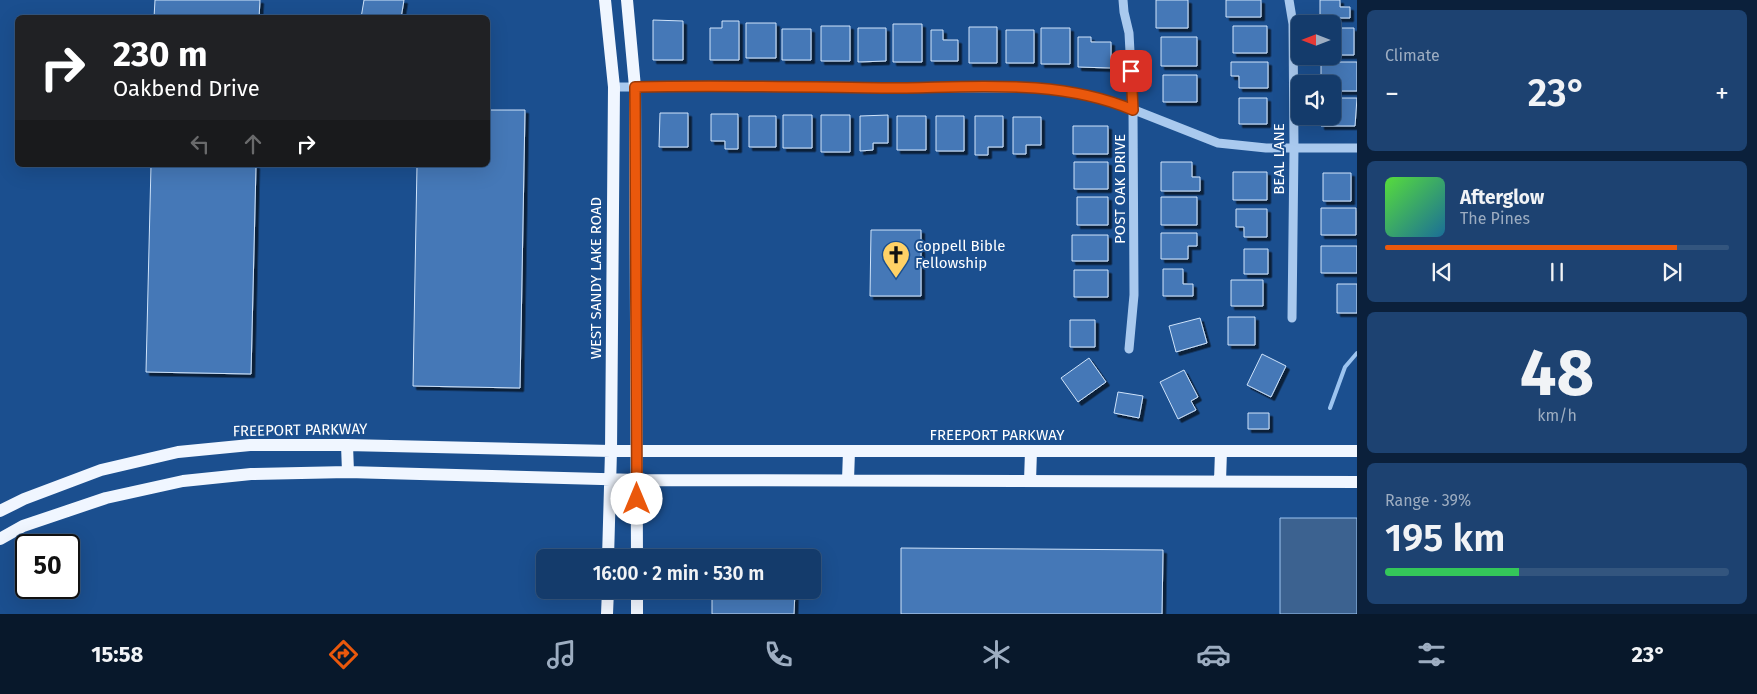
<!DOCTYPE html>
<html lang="en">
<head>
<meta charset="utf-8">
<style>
	:root { --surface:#143b6b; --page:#1d4271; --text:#f1f3f6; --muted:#9dadc1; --line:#33557e; --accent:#ea580c }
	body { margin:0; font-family:"Fira Sans",sans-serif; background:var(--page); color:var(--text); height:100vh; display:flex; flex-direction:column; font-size:19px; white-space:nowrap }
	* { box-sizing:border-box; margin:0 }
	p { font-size:16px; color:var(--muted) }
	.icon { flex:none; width:28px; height:28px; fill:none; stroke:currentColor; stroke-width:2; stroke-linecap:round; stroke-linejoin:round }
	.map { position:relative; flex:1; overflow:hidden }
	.panel { display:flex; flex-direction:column; gap:10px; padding:10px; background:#0b203b; width:400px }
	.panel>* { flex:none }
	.top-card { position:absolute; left:15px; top:15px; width:475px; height:152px; border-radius:8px; box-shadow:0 5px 20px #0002,0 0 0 1px var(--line); background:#202124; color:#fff; overflow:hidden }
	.needle { width:32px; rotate:270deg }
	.buttons { position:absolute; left:1291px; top:15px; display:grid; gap:10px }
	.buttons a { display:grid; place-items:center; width:50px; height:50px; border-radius:8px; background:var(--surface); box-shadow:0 5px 20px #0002,0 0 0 1px var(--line); font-size:25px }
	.speed { position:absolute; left:15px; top:534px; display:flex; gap:10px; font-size:25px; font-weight:700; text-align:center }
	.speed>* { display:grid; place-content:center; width:65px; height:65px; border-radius:50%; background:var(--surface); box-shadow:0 5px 20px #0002,0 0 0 1px var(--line); line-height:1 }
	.speed .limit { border:2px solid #111; border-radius:8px; background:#fff; color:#111 }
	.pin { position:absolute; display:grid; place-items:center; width:42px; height:42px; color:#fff; margin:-21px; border-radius:10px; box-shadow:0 2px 8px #0006 }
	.me { position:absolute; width:55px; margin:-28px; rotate:0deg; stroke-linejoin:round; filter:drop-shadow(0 0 4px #0008) }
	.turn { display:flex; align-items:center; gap:18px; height:105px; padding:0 15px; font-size:22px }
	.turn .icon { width:65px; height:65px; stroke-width:2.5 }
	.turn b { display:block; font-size:35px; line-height:42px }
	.lanes { display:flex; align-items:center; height:48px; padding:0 15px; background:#0003; justify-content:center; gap:25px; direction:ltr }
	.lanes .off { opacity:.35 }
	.big { font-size:38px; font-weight:600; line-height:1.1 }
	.panel .card { flex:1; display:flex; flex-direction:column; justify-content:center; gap:8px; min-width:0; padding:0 18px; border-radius:8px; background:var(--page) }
	.panel .dial { align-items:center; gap:0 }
	.dial b { font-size:65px; line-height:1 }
	.song { display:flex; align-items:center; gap:15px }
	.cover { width:60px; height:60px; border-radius:8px; background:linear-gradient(135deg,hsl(110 70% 55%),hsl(200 70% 35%)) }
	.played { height:5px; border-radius:2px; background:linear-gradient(90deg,var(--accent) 85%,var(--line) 85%) }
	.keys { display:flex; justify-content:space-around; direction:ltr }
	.heat { display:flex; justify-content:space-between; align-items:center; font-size:28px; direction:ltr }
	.charge { height:8px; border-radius:4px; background:linear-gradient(90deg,#34c759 39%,var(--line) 0) }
	.trip { position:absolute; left:536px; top:549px; width:285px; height:50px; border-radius:8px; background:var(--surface); box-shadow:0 5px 20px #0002,0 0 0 1px var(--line); font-weight:600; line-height:50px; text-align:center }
	.tab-bar { display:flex; height:80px; justify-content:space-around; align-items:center; background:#08182b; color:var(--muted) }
	.tab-bar .icon { width:35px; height:35px }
	.tab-bar .on { color:var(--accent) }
	.tab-bar b { font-size:22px; color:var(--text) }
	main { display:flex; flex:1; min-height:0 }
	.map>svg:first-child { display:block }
	.water { fill:#3c6290; stroke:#9cc4f0 }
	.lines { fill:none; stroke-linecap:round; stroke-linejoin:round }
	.stream { stroke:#9cc4f0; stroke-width:4 }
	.building { fill:#4478b7; stroke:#cfe3fa; filter:url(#shadow) }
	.minor { stroke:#a9c9ee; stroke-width:9 }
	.major { stroke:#f0f6ff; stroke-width:12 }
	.route-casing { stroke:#983908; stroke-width:12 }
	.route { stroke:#ea580c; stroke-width:9 }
	.labels { text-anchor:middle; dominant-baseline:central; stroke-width:4; stroke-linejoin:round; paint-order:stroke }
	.street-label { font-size:15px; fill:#fff; stroke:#1b4f8f }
	.poi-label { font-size:15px; fill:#fff; stroke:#1b4f8f; text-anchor:start }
</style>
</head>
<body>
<main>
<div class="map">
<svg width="1357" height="614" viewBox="0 0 1357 614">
	<defs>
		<filter id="shadow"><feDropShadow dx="3.5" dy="3.5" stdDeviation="0" flood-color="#0009"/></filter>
	</defs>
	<rect width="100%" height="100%" fill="#1b4f8f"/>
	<path class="water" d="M1280,518H1357V614H1280Z"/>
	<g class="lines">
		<path class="stream" d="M1330,408L1345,367L1357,353"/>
	</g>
	<path class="building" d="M155,0H260L259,18H154Z
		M364,0H404L401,18H361Z
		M1156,0H1188V28H1156Z
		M1226,0H1261V17H1226Z
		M1320,0H1340V7H1350V18H1320Z
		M653,20L683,21V60H653Z
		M722,21H739V60H710V28H722Z
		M746,23H776V58H746Z
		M893,24H922V62H893Z
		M821,26H850V61H821Z
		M1233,26H1267V53H1233Z
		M969,27H997V63H969Z
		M858,28H886V61L858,62Z
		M1041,28H1070V64H1041Z
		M1332,28H1354V55H1332Z
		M782,29H811V60H782Z
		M931,30H943V40H958V61H931Z
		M1006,30H1034V63H1006Z
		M1078,37H1091V42H1111V68L1078,67Z
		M1161,37H1197V66H1161Z
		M1231,62H1268V88H1239V76H1231Z
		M1321,62H1357V91H1332V84H1321Z
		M1163,75H1197V102H1163Z
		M1239,98H1267V124H1239Z
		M1332,98H1357L1355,126H1321V116H1332Z
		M488,110H525L520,388L413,386L417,165H488Z
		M660,113H688V147H659Z
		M711,114H738V149H725V141H711Z
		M783,115H812V148H783Z
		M821,115H850V152H821Z
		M888,115V143H873V150L860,151V116Z
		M749,116H776V147H749Z
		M897,116H926V150H897Z
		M936,116H964V151H936Z
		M975,116H1003V147H988V155H975Z
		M1013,117H1041V145H1026V154H1013Z
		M1073,126H1108V154H1073Z
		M1074,162H1108V189H1074Z
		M1161,162H1192V177H1200V191H1161Z
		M151,165H256L251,374L146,372Z
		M1233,172H1267V200H1233Z
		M1323,173H1351V201H1323Z
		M1077,197H1108V225H1077Z
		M1161,197H1197V225H1161Z
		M1321,208H1356V235H1321Z
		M1236,209H1267V237H1244V227H1236Z
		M871,230H921V296H870Z
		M1161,233H1197V246H1188V259H1161Z
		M1072,235H1108V261H1072Z
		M1321,246H1357V273H1321Z
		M1244,249H1268V274H1244Z
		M1163,269H1183V284H1193V296H1163Z
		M1074,270H1108V297H1074Z
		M1231,280H1263V306H1231Z
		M1337,284H1357V313H1337Z
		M1228,317H1255V345H1228Z
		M1200,318L1207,343L1176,352L1169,326Z
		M1070,320H1095V347H1070Z
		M1262,354L1286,366L1271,397L1247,385Z
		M1089,358L1106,382L1078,402L1061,378Z
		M1184,370L1198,397L1191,401L1196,410L1178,419L1160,382Z
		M1118,392L1143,396L1139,418L1114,413Z
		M1248,413H1269V429H1248Z
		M901,548L1163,550L1162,614H901Z
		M712,590H795L794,614H712Z"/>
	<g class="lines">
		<path class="minor" d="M1123,0L1124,12L1129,33L1133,109L1134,295L1129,349
			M1289,0L1293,24L1294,148L1292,318
			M614,87L1036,88L1084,94L1114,102L1218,143L1266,148H1357"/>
		<path class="major" d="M605,0L614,87L611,451L608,558
			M627,0L635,87L637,558
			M347,445L348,472
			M848,480L849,451
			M1030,481L1031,451
			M1220,481L1221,451
			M0,511L24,499L101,470L178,452L250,445H347L611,451H1357
			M0,539L23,526L106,498L183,481L251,474L348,472L638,480L1357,482
			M637,590V614
			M607,614L608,590"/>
	</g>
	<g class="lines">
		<defs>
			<path id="route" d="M637,499L635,87C718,85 802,87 886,88C967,88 1056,77 1133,110L1131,71"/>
		</defs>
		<use href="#route" class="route-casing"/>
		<use href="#route" class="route"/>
	</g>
	<defs>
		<symbol id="church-pin" viewBox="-11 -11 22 30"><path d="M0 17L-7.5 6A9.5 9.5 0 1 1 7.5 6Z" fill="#ffd166" stroke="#1b4f8f"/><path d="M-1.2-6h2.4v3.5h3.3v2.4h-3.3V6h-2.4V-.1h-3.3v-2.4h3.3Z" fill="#111"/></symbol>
	</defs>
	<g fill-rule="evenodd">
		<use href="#church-pin" x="880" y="239" width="32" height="43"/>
	</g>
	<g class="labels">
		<g class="street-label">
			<text transform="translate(1279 159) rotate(-90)">BEAL LANE</text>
			<text transform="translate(1120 189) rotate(-90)">POST OAK DRIVE</text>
			<text transform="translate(596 278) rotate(-90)">WEST SANDY LAKE ROAD</text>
			<text transform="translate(300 430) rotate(-1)">FREEPORT PARKWAY</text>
			<text x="997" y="435">FREEPORT PARKWAY</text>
		</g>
		<g class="poi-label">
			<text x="915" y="246">Coppell Bible<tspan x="915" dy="17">Fellowship</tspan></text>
		</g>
	</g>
</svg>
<div class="buttons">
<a><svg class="needle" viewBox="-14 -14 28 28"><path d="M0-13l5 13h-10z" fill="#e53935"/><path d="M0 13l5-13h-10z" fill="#9dadc1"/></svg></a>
<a><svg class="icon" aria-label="sound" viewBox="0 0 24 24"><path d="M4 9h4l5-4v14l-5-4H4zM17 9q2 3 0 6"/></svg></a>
</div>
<div class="speed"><div class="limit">50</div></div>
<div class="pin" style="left:1131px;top:71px;background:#d93025"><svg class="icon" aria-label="arrive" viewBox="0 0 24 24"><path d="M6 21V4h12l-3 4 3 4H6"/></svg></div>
<svg class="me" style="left:637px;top:499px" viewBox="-20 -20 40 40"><circle r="19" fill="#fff"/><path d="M0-13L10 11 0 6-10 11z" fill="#ea580c"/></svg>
<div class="trip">16:00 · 2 min · 530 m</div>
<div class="top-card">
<div class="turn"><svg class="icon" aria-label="right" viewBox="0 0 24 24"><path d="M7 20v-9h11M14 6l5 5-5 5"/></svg><div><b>230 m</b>Oakbend Drive</div></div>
<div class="lanes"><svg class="icon off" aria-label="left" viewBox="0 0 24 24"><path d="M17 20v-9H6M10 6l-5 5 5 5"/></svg><svg class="icon off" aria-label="ahead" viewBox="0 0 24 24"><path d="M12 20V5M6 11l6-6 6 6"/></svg><svg class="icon" aria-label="right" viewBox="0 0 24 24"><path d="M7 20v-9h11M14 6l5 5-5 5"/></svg></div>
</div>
</div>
<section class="panel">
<div class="card"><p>Climate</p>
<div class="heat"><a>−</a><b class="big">23°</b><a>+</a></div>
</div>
<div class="card">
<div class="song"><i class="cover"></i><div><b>Afterglow</b><p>The Pines</p></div></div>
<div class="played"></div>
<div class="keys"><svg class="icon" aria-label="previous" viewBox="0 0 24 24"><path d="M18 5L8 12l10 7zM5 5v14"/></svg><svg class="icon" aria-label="pause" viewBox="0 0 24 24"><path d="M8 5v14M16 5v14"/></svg><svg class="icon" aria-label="next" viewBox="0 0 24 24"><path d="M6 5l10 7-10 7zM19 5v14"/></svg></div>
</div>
<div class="card dial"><b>48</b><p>km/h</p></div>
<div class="card"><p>Range · 39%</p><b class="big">195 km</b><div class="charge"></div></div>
</section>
</main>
<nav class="tab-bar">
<b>15:58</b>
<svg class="icon on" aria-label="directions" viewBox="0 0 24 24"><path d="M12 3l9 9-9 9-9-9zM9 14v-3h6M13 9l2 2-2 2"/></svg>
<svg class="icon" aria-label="music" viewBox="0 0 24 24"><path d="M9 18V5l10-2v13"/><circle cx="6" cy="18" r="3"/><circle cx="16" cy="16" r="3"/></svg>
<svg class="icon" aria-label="phone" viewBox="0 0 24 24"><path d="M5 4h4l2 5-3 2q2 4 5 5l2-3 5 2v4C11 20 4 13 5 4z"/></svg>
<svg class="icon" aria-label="climate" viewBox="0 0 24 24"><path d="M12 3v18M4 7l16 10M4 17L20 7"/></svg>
<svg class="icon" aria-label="car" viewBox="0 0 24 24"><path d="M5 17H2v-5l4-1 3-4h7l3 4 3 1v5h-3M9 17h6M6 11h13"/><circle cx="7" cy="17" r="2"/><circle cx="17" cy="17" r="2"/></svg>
<svg class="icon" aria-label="filters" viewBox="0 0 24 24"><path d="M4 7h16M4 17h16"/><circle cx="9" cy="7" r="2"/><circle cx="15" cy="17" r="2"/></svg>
<b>23°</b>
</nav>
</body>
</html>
